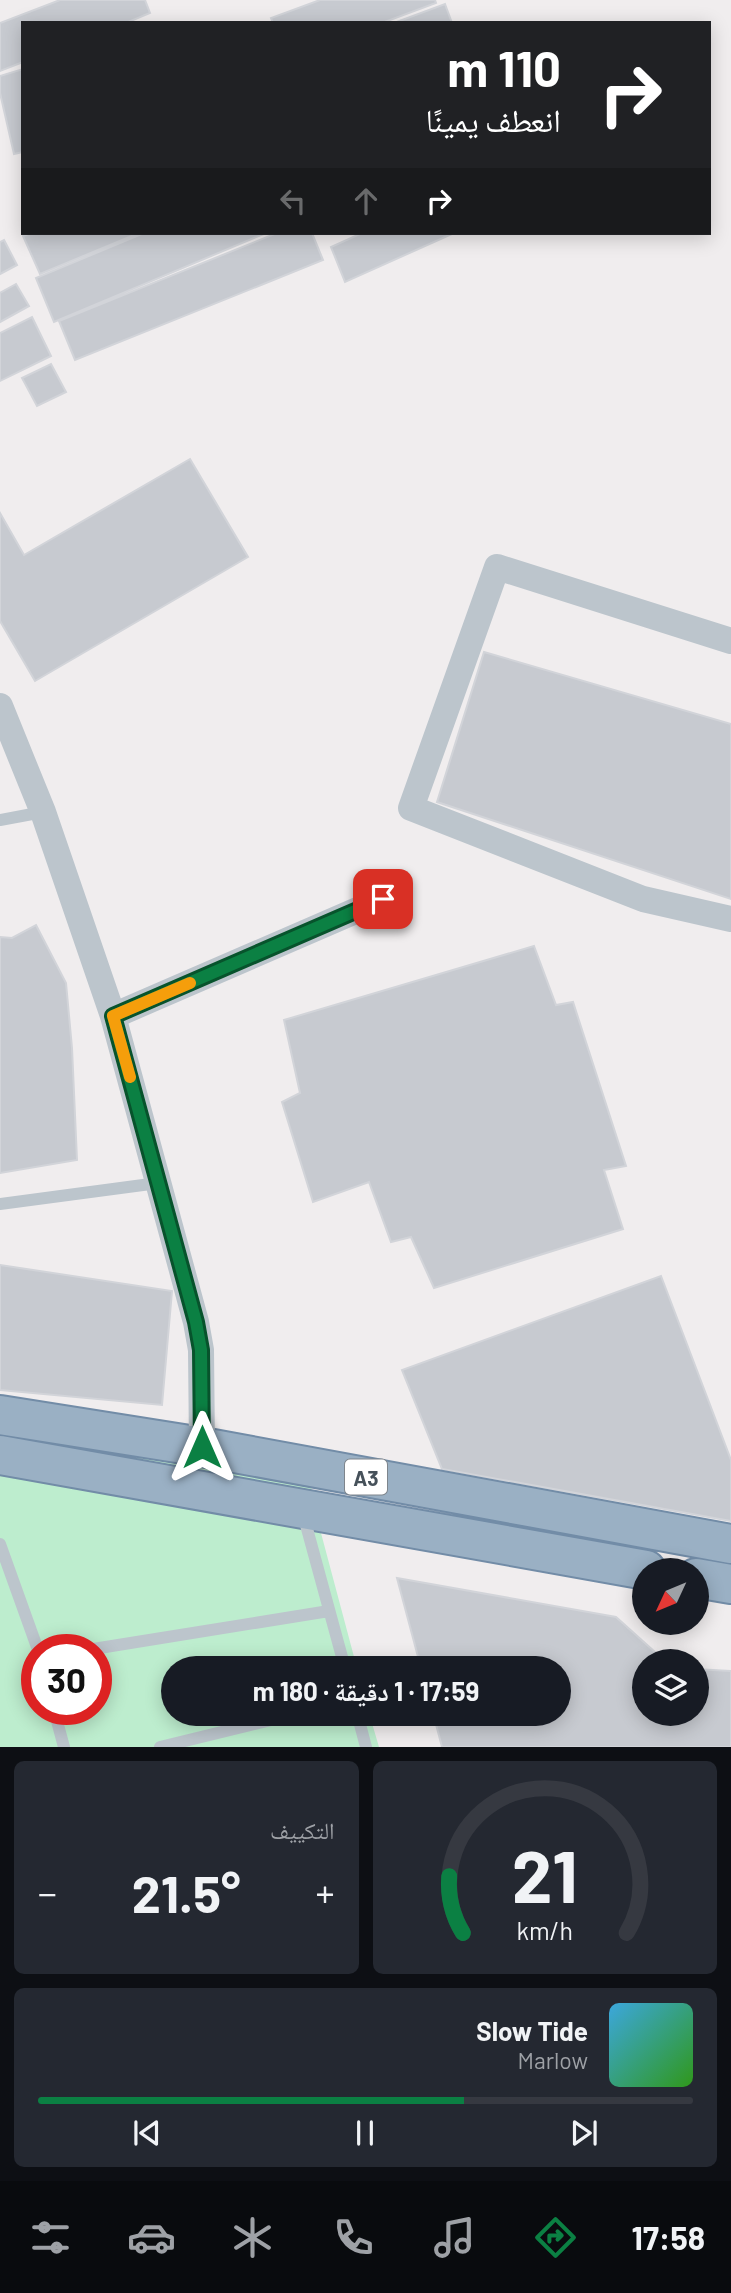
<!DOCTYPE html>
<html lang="ar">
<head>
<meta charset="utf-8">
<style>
	:root { --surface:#171b24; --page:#242831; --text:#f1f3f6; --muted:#9ea1a6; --line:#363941; --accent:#0b8043 }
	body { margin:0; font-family:Barlow,"Noto Naskh Arabic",sans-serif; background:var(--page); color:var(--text); direction:rtl; height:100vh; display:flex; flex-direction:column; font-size:26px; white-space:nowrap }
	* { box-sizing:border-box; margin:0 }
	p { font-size:23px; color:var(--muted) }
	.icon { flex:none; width:38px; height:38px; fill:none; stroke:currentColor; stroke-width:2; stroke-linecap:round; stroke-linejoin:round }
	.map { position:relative; height:1747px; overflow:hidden; direction:ltr }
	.drawer { display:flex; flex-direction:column; gap:14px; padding:14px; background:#0d0f14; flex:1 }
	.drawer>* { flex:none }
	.top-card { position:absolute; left:21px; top:21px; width:690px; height:214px; border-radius:0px; box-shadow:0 4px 18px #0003; direction:rtl; background:#202124; color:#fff; overflow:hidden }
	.needle { width:46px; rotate:226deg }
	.fabs { position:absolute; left:632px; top:1558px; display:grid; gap:14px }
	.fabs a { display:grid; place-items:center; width:77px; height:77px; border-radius:50%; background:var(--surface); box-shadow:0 4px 18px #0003; font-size:35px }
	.speed { position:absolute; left:21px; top:1634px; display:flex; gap:14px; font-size:35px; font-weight:700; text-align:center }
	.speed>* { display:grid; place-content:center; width:91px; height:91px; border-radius:50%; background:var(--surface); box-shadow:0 4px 18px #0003; line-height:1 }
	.speed .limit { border:10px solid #d22; background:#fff; color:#111 }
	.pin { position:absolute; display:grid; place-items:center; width:60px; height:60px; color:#fff; margin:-30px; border-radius:14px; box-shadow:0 4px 10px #0006 }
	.me { position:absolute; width:77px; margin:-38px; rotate:0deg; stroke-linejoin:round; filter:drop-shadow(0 0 5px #0008) }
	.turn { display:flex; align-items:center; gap:24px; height:147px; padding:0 35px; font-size:32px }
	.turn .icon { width:91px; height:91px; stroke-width:2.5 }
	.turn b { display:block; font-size:49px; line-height:60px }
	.lanes { display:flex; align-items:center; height:66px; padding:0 35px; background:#0003; justify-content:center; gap:35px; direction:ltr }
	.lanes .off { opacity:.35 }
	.big { font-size:52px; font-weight:700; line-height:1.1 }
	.drawer .card { flex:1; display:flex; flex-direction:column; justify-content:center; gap:10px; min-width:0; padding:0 24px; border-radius:10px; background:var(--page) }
	.drawer .dial { align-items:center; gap:0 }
	.dial svg { height:182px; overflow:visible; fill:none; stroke:var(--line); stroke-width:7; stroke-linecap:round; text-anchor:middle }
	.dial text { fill:var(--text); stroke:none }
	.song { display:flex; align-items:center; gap:21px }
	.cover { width:84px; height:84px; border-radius:10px; background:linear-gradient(135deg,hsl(200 70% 55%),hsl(110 70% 35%)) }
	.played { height:7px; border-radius:4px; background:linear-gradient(90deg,var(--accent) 65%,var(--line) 65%) }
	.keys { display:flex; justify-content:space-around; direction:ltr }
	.heat { display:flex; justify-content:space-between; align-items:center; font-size:38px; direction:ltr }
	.drawer .tiles { flex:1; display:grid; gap:14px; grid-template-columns:1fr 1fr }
	.card:last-child { grid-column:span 2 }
	.trip { position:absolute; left:161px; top:1656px; width:410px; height:70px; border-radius:35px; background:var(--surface); box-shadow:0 4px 18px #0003; font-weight:700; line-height:70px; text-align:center; direction:rtl }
	.dock { display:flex; height:112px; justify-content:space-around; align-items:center; background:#090b0e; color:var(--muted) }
	.dock .icon { width:49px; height:49px }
	.dock .selected { color:var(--accent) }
	.dock b { font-size:32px; color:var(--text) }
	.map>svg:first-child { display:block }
	.green { fill:#bdedce; fill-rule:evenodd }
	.building { fill:#c7cad0; stroke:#d2d4d9; stroke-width:2 }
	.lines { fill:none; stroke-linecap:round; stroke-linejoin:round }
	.trunk-casing { stroke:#728ca7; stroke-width:42 }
	.service { stroke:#bcc5cc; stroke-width:12 }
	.minor { stroke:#bcc5cc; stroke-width:26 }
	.trunk { stroke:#9ab0c4; stroke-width:38 }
	.route-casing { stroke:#07532c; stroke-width:18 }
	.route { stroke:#0b8043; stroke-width:12 }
	.slow { stroke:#f59e0b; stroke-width:12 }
	.labels { text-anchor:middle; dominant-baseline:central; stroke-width:7; stroke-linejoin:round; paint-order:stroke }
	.shield { fill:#fff; stroke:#7e858c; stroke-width:2 }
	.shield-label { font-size:21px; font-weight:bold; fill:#46515a }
</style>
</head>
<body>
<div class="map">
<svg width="731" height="1747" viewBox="0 0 731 1747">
	<rect width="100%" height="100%" fill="#f0edee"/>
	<path class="green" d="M0,1416L309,1466L313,1503L357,1668H173V1713H369L379,1747H0ZM37,1650H96V1710H37Z"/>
	<path class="building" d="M60,0H145L150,13L126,23H23V62L0,71V23Z
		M320,0H435L436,3L382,23H273L271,18Z
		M445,4L452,23H394Z
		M23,69V152L14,154L0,93V76Z
		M31,233H139L40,274L23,236Z
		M144,233H266L54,322L36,278Z
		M277,233H312L323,260L75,360L59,321Z
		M362,233H454L345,282L331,247Z
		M4,240L17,265L0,274V242Z
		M16,284L29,306L0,322V293Z
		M32,317L51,356L0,381V333Z
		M51,364L66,392L37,406L22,378Z
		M190,459L248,557L35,681L0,621V513L24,555Z
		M484,652L731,724V899L437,802Z
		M36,925L66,983L72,1048L77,1160L0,1173V937L12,938Z
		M534,946L556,1005L573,1002L626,1166L604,1170L623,1229L434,1288L411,1237L391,1242L369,1182L313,1202L282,1102L300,1093L284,1020Z
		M0,1265L172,1291L162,1405L0,1390Z
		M661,1276L731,1460V1521L442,1469L402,1370Z
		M397,1578L616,1617L665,1661H644V1713H696V1669L731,1671V1747H442L433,1713H558V1668H421Z"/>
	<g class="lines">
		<defs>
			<path id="trunk" d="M0,1415L202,1447L731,1544
				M0,1455L646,1570
				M696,1578L731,1584"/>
		</defs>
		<use href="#trunk" class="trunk-casing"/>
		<path class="service" d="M0,820L43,812
			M0,1204L158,1183
			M303,1514L345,1668
			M0,1544L38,1650
			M87,1650L329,1611
			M54,1710L64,1747
			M357,1713L366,1747
			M160,1747L300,1713"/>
		<path class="minor" d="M731,641L497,567L411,808L643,899L731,919
			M0,706L43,812L113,1016L196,1322L201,1350L202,1447
			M113,1016L383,899"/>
		<use href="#trunk" class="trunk"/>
	</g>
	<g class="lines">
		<defs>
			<path id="route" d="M202,1447L201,1350L196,1322L113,1016L383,899"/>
		</defs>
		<use href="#route" class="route-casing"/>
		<use href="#route" class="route"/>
		<path class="slow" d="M130,1077L113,1016L190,983"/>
	</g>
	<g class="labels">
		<rect class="shield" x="345" y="1459.5" width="42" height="35" rx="5"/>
		<g class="shield-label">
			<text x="366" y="1477">A3</text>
		</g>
	</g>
</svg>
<div class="fabs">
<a><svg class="needle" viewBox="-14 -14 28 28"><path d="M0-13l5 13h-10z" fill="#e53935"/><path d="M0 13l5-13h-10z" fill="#9ea1a6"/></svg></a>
<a><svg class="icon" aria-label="layers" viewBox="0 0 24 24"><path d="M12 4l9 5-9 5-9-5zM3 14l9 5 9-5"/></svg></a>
</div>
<div class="speed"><div class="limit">30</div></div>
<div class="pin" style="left:383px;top:899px;background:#d93025"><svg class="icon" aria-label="arrive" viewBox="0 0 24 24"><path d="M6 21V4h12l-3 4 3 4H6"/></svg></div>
<svg class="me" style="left:202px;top:1447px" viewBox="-20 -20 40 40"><path d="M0-17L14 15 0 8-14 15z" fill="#0b8043" stroke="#fff" stroke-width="4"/></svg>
<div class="trip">17:59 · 1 دقيقة · 180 m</div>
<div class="top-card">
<div class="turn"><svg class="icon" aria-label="right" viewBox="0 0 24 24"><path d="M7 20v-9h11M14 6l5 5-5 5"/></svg><div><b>110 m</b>انعطف يمينًا</div></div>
<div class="lanes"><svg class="icon off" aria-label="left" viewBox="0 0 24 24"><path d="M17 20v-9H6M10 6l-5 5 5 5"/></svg><svg class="icon off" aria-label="ahead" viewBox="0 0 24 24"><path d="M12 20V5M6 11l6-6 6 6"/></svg><svg class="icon" aria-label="right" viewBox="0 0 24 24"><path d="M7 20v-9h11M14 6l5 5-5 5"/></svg></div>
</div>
</div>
<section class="drawer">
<div class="tiles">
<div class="card dial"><svg viewBox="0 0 100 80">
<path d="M14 69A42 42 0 1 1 86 69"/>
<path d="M14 69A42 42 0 0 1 8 44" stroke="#0b8043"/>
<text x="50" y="56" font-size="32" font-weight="700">21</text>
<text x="50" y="72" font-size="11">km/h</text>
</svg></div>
<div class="card"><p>التكييف</p>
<div class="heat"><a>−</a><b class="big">21.5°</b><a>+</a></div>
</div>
<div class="card">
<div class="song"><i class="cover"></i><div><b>Slow Tide</b><p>Marlow</p></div></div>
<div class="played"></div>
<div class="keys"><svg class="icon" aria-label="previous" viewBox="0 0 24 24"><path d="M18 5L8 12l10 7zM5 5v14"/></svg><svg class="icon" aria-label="pause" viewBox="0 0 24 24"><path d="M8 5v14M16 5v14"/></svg><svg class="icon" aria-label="next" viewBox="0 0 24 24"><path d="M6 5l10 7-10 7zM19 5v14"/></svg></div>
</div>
</div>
</section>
<nav class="dock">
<b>17:58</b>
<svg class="icon selected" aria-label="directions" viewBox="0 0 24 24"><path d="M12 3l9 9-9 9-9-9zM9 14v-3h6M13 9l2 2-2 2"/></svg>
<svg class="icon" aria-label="music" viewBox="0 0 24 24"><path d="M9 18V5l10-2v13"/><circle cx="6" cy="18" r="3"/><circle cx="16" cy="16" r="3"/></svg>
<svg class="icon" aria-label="phone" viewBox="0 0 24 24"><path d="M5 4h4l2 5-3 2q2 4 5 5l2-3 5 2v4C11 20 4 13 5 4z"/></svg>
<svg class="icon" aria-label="climate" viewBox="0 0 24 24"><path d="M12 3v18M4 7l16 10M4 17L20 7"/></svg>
<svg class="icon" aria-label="car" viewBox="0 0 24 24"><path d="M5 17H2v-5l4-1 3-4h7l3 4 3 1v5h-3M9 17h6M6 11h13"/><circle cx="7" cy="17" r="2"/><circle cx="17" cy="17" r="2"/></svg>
<svg class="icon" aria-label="filters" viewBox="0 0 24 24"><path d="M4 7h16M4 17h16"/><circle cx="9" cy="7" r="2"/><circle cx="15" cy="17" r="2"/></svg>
</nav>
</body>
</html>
